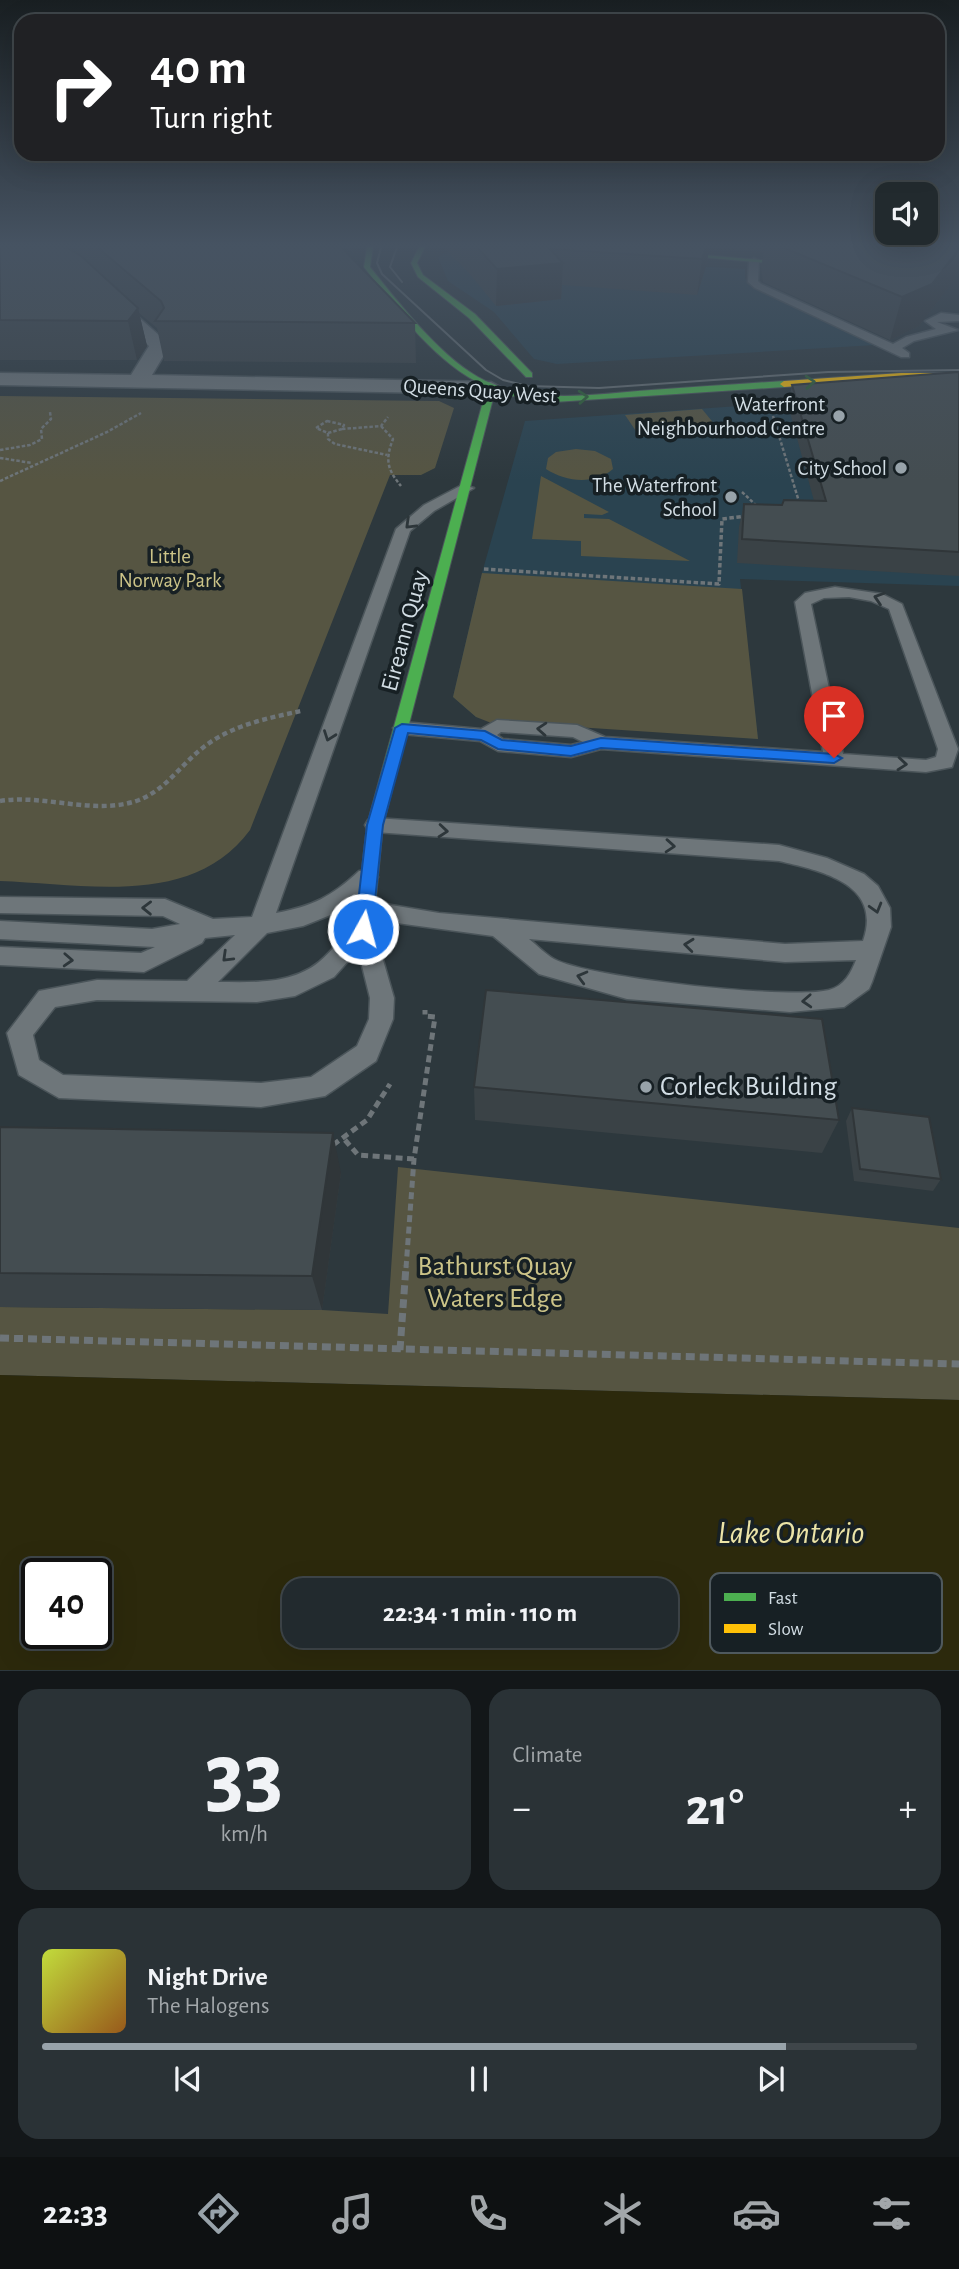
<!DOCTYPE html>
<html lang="en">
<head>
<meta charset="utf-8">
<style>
	:root { --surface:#222a2e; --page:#2a3236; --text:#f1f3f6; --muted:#a2a7aa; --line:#3f464a; --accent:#98a3aa }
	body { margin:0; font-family:"Alegreya Sans",sans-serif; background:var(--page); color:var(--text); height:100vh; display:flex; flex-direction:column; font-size:26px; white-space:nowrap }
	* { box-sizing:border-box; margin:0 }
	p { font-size:23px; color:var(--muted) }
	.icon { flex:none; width:38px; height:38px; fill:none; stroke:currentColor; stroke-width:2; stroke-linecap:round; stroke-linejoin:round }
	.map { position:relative; height:1671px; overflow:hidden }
	.drawer { display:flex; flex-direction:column; gap:18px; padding:18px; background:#131719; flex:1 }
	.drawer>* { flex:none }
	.guide { position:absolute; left:14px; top:14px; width:931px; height:147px; border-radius:21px; box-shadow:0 7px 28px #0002,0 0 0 2px var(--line); background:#202124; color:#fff; overflow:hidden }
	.fabs { position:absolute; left:875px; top:182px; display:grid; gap:14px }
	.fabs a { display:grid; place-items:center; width:63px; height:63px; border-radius:14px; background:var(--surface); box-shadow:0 7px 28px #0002,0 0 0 2px var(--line); font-size:35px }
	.speed { position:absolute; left:21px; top:1558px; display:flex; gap:14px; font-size:35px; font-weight:700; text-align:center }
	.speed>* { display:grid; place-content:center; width:91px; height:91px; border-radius:50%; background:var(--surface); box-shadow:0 7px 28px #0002,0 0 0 2px var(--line); line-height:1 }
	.speed .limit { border:4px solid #111; border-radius:10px; background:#fff; color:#111 }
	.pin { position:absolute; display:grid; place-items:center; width:60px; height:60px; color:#fff; margin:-72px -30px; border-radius:50% 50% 50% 0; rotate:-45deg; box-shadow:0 0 7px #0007 }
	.pin .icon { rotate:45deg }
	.me { position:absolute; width:77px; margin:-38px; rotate:7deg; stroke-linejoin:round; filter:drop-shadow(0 0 5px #0008) }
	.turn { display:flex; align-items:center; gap:24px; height:147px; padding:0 21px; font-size:32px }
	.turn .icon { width:91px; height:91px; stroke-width:2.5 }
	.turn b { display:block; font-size:49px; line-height:60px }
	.big { font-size:52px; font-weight:700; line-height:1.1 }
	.drawer .card { flex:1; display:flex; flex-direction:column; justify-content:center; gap:10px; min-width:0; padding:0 24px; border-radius:21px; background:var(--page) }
	.drawer .dial { align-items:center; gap:0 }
	.dial b { font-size:91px; line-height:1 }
	.song { display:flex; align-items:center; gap:21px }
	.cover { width:84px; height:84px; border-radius:10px; background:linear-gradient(135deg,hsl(70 70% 55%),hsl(30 70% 35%)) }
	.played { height:7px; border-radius:4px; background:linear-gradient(90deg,var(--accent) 85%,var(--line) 85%) }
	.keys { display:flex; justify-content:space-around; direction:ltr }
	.heat { display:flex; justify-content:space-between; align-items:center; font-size:38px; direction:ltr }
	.drawer .tiles { flex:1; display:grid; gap:18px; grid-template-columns:1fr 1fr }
	.card:last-child { grid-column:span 2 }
	.trip { position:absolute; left:282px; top:1578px; width:396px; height:70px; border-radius:21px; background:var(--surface); box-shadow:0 7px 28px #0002,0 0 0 2px var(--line); font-weight:700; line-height:70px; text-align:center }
	.tabs { display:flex; height:112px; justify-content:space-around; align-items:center; background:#0e1112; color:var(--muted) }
	.tabs .icon { width:49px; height:49px }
	.tabs .on { color:var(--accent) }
	.tabs b { font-size:32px; color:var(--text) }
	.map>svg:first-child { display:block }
	.built { fill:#2a4350 }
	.green { fill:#565542 }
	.water { fill:#2c290c; fill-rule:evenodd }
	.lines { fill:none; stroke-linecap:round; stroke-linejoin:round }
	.lane-casing { stroke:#4b555a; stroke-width:3 }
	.street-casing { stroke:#4b555a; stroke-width:3 }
	.fast-casing { stroke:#4b555a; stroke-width:2 }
	.slow-casing { stroke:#4b555a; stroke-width:2 }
	.path-far4 { stroke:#6e7579; stroke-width:2.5; stroke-dasharray:3.5 2; stroke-linecap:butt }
	.path-far3 { stroke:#6e7579; stroke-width:3.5; stroke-dasharray:4.5 2.5; stroke-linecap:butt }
	.path-far2 { stroke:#6e7579; stroke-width:4.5; stroke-dasharray:5 3.5; stroke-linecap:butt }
	.path-far1 { stroke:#6e7579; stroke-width:5; stroke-dasharray:7 4.5; stroke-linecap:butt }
	.path { stroke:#6e7579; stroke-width:7; stroke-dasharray:9 5; stroke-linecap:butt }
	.lane { fill:#6e767a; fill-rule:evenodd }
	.street { fill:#6e767a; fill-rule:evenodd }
	.fast { fill:#4caf50; fill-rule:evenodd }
	.slow { fill:#ffc107; fill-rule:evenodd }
	.tram { stroke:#666f73; stroke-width:2 }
	.wall { fill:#3a4246 }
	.shaded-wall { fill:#303639 }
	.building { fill:#444d51; stroke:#303639; stroke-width:2 }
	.oneway { stroke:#2f6038 }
	.oneway2 { stroke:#2d363a }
	.route { fill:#1a73e8; stroke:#114b97; stroke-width:2 }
	.poi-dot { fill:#98a3aa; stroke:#172024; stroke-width:2.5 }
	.labels { text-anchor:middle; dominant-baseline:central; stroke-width:7; stroke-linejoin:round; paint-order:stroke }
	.far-street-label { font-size:21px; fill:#d2dde4; stroke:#172024 }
	.far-poi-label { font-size:21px; fill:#d2dde4; stroke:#172024; text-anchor:end }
	.far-park-label { font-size:21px; fill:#ccc488; stroke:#172024 }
	.street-label { font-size:24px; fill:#d2dde4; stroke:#172024 }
	.near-poi-label { font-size:28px; fill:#d2dde4; stroke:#172024; text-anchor:start }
	.near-park-label { font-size:28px; fill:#ccc488; stroke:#172024 }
	.near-water-label { font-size:32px; font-style:italic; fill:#ece4a7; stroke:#172024 }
	.key { fill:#172024; stroke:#4f595e; stroke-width:2 }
	.key-label { font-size:19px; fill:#d2dde4 }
</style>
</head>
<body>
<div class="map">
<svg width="959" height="1671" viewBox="0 0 959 1671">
	<rect width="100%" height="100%" fill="#2d383d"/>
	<path class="built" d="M447,252L745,269V278L752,286L875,345L557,364L534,359L494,312L448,281L438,257Z
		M936,392H959V586L740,579L758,739L476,717L453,697L482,573L525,421Z"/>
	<path class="green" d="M0,396L439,401L454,408L435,468L421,475H390L250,830C193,908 84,884 0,881Z
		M702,409L720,431L640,437L625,415Z
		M576,449L595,451L611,459L613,469C594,485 566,482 546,469L548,458L556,452Z
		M541,476L609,512L602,515L584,514V518L609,519L690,561L581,556V541L532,539Z
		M482,573L742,589L758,739L561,726H499L476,717L453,697Z
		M398,1167L959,1228V1400L0,1375V1307L322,1310L388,1314Z"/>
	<path class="water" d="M0,1375L959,1400V1670H0ZM37,1573H96V1633H37ZM294,1591H665V1636H294Z"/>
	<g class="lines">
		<defs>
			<path id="lane" d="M754,258L759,261L758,281L761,284L893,344L906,337L936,329L925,321L941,313L959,315V321L937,322L958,330L914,341L902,348L909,353V357H901L755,288L748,282L749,261Z
				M462,485L474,488L434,511L410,531L276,913C313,906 331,897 359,871H375L378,877L348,908L303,926L267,933L218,982C251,982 291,985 319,962C332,951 344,935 356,922L364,919L372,922L394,998L393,1019L376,1061L325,1096L261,1107L59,1098L19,1075L7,1033L39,991L97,980L187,981L235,935L205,938L202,943L144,972L0,965V947L141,953L155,947L0,939V921L152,929L180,924L163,916L0,913V897L165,899L213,919L252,917L396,529L424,505ZM358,950L370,998L369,1019L357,1046L311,1077L261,1083L63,1075L39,1060L33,1035L55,1007L97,1000L257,1002L295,996L334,977Z
				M835,587L882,594L902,604L958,749L952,767L926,772L601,749L571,757L498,751L480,741L402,734L393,728L402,722L481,729L497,720L577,725L605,737L823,752L795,602L805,593ZM849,597L871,601L889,609L938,749L936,757L926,760L843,754L811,604L824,598ZM501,732L573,737L583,742L571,745L503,739L497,735Z
				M375,818L779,845L827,858L864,874L878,886L890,908L891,927L872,982L869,989L844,1007L790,1012L627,999L539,974L493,936L367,919L359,916L356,910L359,904L367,901L439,913L785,944L863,941C883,884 822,871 779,861L375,832L368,830L365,825L368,820ZM529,939L785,962L856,960C851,973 844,986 829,990C791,1000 589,978 554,959C545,954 537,945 529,939Z"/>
			<path id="street" d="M102,289L108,290L170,345L152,375L491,382L502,388L491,394L0,385V373L131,375L149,346L96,298L93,294Z"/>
			<path id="fast" d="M367,247H373L370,267C399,303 438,354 478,377C530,406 594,394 651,390C695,387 740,384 784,381L788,384L784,387L554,402L505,395L495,391L383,825L373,928L370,933H358L355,928L367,825L487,387C436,364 397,311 364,267Z
				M419,247H425L417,263L423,275L475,314L532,373V377H526L469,318L418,277L411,263Z
				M584,247H615L817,265L814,267Z"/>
			<path id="slow" d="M901,373H959V379H901L784,387L780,384L784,381Z"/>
		</defs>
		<use href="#lane" class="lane-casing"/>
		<use href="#street" class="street-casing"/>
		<use href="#fast" class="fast-casing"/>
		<use href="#slow" class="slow-casing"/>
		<path class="path-far4" d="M773,416L800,505
			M327,421L344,425L342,429L328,433L316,428Z
			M381,426L393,439C385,460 387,469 401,486
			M342,429L381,426L388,417
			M328,433V439L335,444L387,455
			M0,450L30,445L42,439L41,429L51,419L50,412
			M0,458L32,463
			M0,481L107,432L141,413
			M742,492L759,508"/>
		<path class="path-far3" d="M484,569L719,584L722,519L747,516"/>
		<path class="path-far2" d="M0,801C46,794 95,816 139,800C167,789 182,763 205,746C233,725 268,718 301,711"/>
		<path class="path-far1" d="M345,1140L358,1155L414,1159
			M333,1145L367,1120L390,1084
			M406,1268L414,1159L435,1017L425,1016V1010"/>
		<path class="path" d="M0,1338L959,1364
			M400,1350L406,1266"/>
		<use href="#lane" class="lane"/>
		<use href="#street" class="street"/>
		<use href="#fast" class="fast"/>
		<use href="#slow" class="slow"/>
		<path class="tram" d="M381,247L377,263L382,274L486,370L503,380L528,386L599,388L828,372L959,370
			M397,247L390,267L402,282"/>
	</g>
	<path class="wall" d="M0,247H341L415,323L416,363L164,361L157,328L139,313L147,346L137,360H0Z
		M346,247H361L359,252L353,253Z
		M443,247H959V265L954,280L919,326L890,340L763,282L761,267L764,252L709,248L707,263L697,295L562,285L561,299L496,306L469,273Z
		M959,372V576L737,563L739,527L744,504L782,505L814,501L788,405L792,385Z
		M474,1087L839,1120L822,1153L475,1120Z
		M852,1108L941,1179L933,1191L854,1181L846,1121Z
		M0,1127L341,1173L322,1310L0,1307Z"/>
	<path class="shaded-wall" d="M352,247H361L359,252L353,253Z
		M706,247H709L707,263L697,295L702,259Z
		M959,249V263L954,280L919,326L890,340L902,297Z
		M563,263L561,299L496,306L497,269Z
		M138,308L147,346L137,360L128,321Z
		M333,1133L341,1173L322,1310L312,1276Z"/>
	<path class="building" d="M0,247H66L81,256L138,308L128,321L0,320Z
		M97,247H341L415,323L155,321L164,308L161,301Z
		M477,247H706L702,259L550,249L563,263L497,269Z
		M782,247H959V249L932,284L902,297Z
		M959,372V552L742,539L744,504L782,505L784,500L826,501L792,385Z
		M486,990L822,1019L839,1120L474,1087Z
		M852,1108L929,1117L941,1179L860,1169Z
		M0,1127L333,1133L312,1276L0,1273Z"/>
	<defs><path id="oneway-chevron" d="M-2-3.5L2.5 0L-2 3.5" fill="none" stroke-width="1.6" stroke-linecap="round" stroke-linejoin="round" transform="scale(1.75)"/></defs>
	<g class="oneway">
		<use href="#oneway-chevron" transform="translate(810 382) rotate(-4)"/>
		<use href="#oneway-chevron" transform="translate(583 397) rotate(-4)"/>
	</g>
	<g class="oneway2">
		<use href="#oneway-chevron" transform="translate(410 524) rotate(136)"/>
		<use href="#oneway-chevron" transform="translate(879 598) rotate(-162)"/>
		<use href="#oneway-chevron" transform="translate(542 729) rotate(-176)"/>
		<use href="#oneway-chevron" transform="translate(329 736) rotate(110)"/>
		<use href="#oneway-chevron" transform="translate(902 764) rotate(5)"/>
		<use href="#oneway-chevron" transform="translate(443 831) rotate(5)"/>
		<use href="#oneway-chevron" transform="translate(670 846) rotate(4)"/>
		<use href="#oneway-chevron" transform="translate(147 908) rotate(-179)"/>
		<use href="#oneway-chevron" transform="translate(876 908) rotate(74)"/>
		<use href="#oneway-chevron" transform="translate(689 945) rotate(-174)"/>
		<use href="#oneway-chevron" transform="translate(227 957) rotate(136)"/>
		<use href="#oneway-chevron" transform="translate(68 960) rotate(3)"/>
		<use href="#oneway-chevron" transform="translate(582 977) rotate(-165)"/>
		<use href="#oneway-chevron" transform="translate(807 1001) rotate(177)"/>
	</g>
	<linearGradient id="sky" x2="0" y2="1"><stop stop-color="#191f22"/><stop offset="0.51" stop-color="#465362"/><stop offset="1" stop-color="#465362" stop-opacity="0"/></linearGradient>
	<rect width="959" height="481" fill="url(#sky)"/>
	<path class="route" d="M402,724L485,731L502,740L571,746L601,738L834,754L842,758L834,763L601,748L571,756L498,749L481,740L408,733L383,825L372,929L363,935L355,929L367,825L395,728Z"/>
	<g class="poi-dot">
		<circle cx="839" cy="416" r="7"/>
		<circle cx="901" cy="468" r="7"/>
		<circle cx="731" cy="497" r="7"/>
		<circle cx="646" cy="1087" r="7"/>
	</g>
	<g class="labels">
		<g class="far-street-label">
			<text transform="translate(480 391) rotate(4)">Queens Quay West</text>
		</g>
		<g class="far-poi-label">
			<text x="825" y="404">Waterfront<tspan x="825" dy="24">Neighbourhood Centre</tspan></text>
			<text x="887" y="468">City School</text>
			<text x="717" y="485">The Waterfront<tspan x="717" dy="24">School</tspan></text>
		</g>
		<g class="far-park-label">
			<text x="170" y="556">Little<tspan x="170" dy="24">Norway Park</tspan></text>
		</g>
		<g class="street-label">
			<text transform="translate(405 631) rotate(-75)">Eireann Quay</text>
		</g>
		<g class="near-poi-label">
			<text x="660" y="1087">Corleck Building</text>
		</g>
		<g class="near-park-label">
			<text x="495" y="1267">Bathurst Quay<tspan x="495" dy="32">Waters Edge</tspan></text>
		</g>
		<g class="near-water-label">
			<text x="791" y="1533">Lake Ontario</text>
		</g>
	</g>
	<rect x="710" y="1573" width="232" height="80" rx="10" class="key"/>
	<rect x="724" y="1593" width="32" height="8" fill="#4caf50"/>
	<rect x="724" y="1624" width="32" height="9" fill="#ffc107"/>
	<g class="key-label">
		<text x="768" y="1604">Fast</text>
		<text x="768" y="1635">Slow</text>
	</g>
</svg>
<div class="fabs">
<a><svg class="icon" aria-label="sound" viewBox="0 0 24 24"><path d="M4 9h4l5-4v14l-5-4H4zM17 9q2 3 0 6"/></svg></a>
</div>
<div class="speed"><div class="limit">40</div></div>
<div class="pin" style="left:834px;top:758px;background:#d93025"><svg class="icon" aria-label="arrive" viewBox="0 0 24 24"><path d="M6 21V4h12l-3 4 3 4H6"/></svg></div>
<svg class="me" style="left:363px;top:929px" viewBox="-20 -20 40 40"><circle r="17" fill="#1a73e8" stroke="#fff" stroke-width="3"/><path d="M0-11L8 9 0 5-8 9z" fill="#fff"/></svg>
<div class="trip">22:34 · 1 min · 110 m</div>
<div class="guide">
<div class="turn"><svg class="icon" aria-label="right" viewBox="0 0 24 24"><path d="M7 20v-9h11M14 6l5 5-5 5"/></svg><div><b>40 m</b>Turn right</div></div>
</div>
</div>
<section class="drawer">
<div class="tiles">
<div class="card dial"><b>33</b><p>km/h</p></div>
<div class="card"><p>Climate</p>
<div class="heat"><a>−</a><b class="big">21°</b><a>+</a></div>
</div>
<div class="card">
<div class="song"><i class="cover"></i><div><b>Night Drive</b><p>The Halogens</p></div></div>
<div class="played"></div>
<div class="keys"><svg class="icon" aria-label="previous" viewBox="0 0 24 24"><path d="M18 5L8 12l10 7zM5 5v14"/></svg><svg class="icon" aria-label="pause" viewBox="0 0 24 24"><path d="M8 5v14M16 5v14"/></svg><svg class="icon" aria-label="next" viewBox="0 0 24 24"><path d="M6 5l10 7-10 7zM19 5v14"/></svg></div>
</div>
</div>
</section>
<nav class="tabs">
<b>22:33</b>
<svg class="icon on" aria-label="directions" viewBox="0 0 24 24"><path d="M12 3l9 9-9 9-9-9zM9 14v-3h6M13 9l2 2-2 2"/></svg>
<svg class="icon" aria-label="music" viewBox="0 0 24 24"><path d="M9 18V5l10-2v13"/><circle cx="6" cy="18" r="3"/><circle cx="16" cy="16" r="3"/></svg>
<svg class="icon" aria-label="phone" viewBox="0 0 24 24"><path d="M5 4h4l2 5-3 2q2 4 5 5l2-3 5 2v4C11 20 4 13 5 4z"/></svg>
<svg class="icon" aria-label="climate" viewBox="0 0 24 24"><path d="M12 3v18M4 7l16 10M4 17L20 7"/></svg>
<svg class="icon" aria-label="car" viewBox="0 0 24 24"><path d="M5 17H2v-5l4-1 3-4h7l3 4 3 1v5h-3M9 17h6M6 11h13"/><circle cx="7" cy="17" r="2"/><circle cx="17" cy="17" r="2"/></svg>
<svg class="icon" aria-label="filters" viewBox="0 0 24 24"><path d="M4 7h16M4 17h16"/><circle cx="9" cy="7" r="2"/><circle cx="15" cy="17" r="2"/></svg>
</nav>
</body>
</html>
